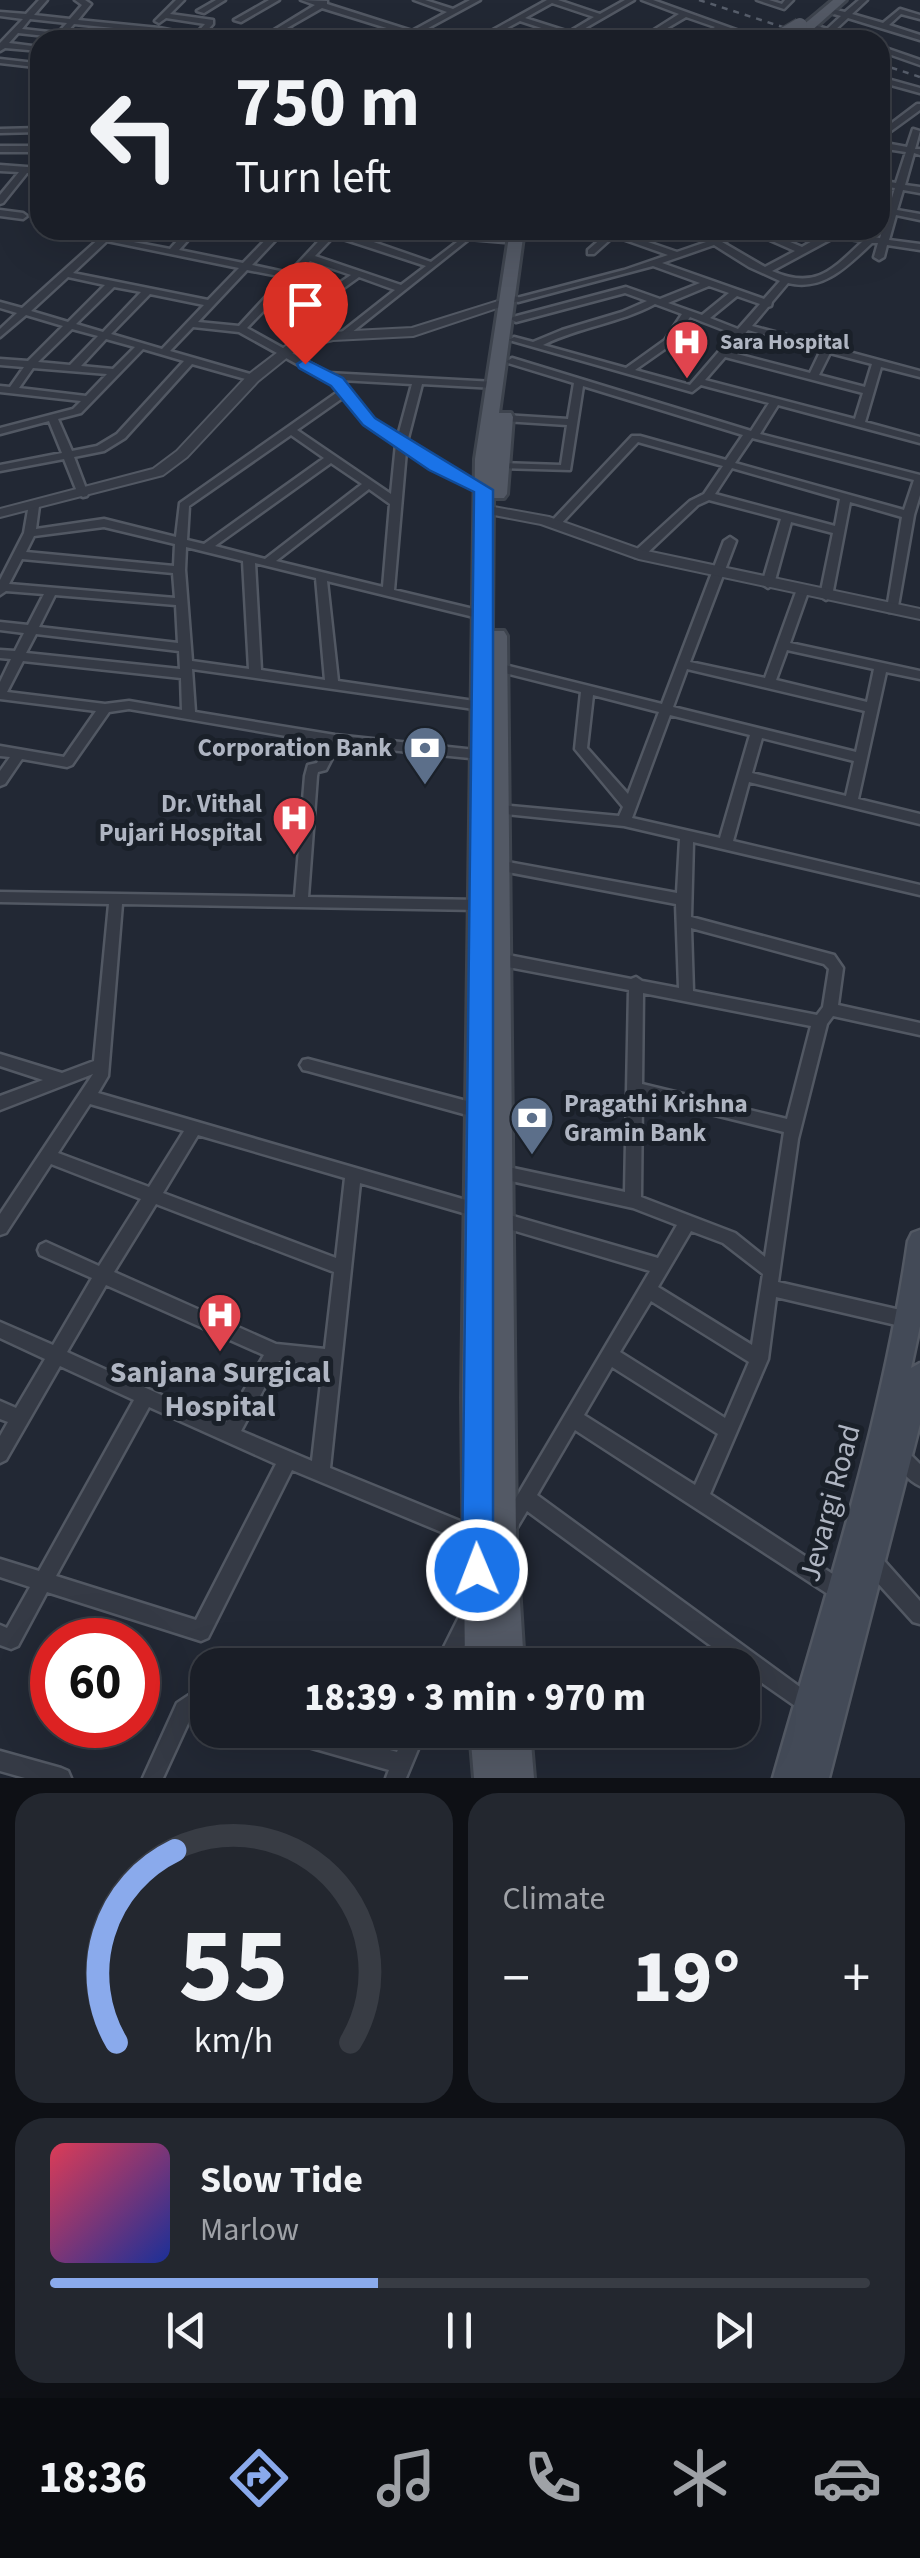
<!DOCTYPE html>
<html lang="en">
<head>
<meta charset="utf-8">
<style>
	:root { --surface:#1a1e27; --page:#23272f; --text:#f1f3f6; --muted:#9fa2a7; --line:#383c44; --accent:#8aaaec }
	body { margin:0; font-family:"Source Sans 3",sans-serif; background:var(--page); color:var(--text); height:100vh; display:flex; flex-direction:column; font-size:38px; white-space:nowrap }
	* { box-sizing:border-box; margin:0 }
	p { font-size:32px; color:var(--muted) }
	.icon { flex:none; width:55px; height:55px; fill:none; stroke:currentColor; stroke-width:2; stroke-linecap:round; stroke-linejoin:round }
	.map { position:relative; height:1778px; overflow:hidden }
	.panel { display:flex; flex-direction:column; gap:15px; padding:15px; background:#0e1015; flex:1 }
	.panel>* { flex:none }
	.top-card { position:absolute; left:30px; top:30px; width:860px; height:210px; border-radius:30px; box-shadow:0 10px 40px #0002,0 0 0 2px var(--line); background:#1a1e27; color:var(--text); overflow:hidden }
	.speed { position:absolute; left:30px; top:1618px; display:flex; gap:20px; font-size:50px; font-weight:700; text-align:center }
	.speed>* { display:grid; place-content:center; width:130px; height:130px; border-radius:50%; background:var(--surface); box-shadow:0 10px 40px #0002,0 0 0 2px var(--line); line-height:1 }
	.speed .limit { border:15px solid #d22; background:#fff; color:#111 }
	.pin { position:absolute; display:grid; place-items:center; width:85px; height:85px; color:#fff; margin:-102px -42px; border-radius:50% 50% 50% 0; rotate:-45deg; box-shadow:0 0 10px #0007 }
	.pin .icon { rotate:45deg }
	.me { position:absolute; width:110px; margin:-55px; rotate:359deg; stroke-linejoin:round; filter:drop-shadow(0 0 8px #0008) }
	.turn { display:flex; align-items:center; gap:35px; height:210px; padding:0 40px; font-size:45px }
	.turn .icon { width:130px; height:130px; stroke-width:2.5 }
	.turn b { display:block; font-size:70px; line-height:85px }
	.big { font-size:75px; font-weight:800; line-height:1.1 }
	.panel .widget { flex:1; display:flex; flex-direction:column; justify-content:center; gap:15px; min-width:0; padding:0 35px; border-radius:30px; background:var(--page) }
	.panel .dial { align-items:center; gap:0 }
	.dial svg { height:260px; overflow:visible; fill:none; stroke:var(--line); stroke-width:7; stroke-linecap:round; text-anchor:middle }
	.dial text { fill:var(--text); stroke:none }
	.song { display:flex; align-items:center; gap:30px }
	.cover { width:120px; height:120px; border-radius:15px; background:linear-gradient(135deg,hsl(350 70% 55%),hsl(230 70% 35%)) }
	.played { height:10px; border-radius:5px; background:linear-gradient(90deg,var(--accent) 40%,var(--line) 40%) }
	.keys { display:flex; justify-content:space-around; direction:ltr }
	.heat { display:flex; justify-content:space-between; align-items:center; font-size:55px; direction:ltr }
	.panel .tiles { flex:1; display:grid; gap:15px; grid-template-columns:1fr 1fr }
	.widget:last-child { grid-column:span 2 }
	.trip { position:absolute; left:190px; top:1648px; width:570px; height:100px; border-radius:30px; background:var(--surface); box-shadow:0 10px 40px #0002,0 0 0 2px var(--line); font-weight:800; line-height:100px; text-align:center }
	.menu { display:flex; height:160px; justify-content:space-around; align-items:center; background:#0a0c10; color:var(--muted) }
	.menu .icon { width:70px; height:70px }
	.menu .on { color:var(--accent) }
	.menu b { font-size:45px; color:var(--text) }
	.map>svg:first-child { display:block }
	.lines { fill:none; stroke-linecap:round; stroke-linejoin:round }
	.minor-casing { stroke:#525863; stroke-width:5 }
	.tertiary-casing { stroke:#525863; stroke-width:4 }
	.secondary-casing { stroke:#525863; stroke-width:5 }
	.primary-casing { stroke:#3e444e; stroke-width:6 }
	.minor { fill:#353a45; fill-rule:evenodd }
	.tertiary { fill:#353a45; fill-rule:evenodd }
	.secondary { fill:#434a57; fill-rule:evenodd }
	.primary { fill:#535965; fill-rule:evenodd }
	.rail { stroke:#575e6b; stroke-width:2.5; stroke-dasharray:6 6; stroke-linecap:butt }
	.primary-bridge-casing { stroke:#3e444e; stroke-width:16; stroke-linecap:butt }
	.primary-bridge { stroke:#535965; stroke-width:14 }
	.route { fill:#1a73e8; stroke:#114b97; stroke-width:2.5 }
	.labels { text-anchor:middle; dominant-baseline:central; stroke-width:10; stroke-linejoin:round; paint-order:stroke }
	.far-poi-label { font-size:22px; font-weight:bold; fill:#afb5c2; stroke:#1a2029; text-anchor:start }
	.poi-label { font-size:25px; font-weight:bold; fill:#afb5c2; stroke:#1a2029; text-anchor:end }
	.near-poi-label { font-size:30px; font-weight:bold; fill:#afb5c2; stroke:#1a2029 }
	.near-street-label { font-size:30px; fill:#afb5c2; stroke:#1a2029 }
</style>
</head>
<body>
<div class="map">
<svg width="920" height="1778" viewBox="0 0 920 1778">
	<rect width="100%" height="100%" fill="#222834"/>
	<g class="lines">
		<defs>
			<path id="minor" d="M39,0H47L34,15L70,19L82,5L75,0H85L91,4L78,20L159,28L195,35L205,24L166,18L159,23L155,21L176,0H184L170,14L213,20V24L202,36L214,40H190L161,33L155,40H147L154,32L74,24L60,40H52L55,37L18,33L9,43L40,47V51L5,48L0,51V43L23,19L0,16V12L26,14ZM30,19L67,23L58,33L22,29Z
				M216,0H225L204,13L197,11Z
				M269,0H279L241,22L234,20Z
				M301,0L327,1V4L412,31L447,12L414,0H425L453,9L470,0H480L419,33L437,40H425L413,36L406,40H396L406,34L322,8L287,28L321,40H309L281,32L267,40H258L315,5Z
				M547,0H558L600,14L625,0H634L575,34L589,40L570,37L556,40L563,35L520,21L485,40H475ZM552,3L594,17L569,32L525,18Z
				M642,0H653L764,40H753L721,29L704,40H695L715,27L686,17L647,40H638L679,14Z
				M757,0H769L782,4L785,0H793L784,9Z
				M859,0H867L852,14L883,23L900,9L920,15V19L901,14L889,25L920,35V40L848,18L834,31L859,40H847L807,26L811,24L827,29L841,16L827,12V8L845,12Z
				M880,46L920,60V65L880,51Z
				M0,59L35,63L39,65L35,67L0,63Z
				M880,77L920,88V93L880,82Z
				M917,104H920V110L880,139V132Z
				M40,128V132L0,133V129Z
				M913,129L920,131L915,149H920V155L914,153L905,185L920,187V193L903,190L897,210L920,214V220L896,215L889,240L920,244V250L887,245L884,257L879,260L874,257L878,243H872C848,265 824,292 788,283L772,302L771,306L768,307L752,326L920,371V377L881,367L865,422L920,437V443L778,405L760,434L920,475V495L914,515L897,612H889L887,609L902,517L850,502L832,596L826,600L820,596L833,533L791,522L774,584L768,588L762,584L781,519L709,500L698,505L643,557H635V551L690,501L704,494L723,466L638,442L559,526L555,528L549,524L632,436H640L726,460L743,435L583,386L570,470L495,468V464L499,463L561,465L567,425L505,421L500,418L505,415L568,419L574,383L508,363L507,361L512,358L751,431L769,403L701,385L692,392L509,340L514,337L533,342L562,330L622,312L647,301L625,293L516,322L511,319L513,317L626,287L660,299L700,283L653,266L518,302L513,299L624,270L668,255L614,236L594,254H588V250L611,230H621L619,232L677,252L741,230H762L802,247L831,230L880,238L895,188L880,186V180L896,183L906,152L880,148V142L907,147ZM752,232L795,251L765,267L722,242ZM835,237L863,241C832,270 816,290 772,271ZM714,245L749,267L780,281L764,299L662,263ZM709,286L729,293L702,315L668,303ZM737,296L760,304L738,329L710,318ZM655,304L682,314L665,340L626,368L543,345C579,327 620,323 655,304ZM690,317L734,334L690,385L635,370L672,344ZM748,330L821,350L810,373L729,352ZM830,353L872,364L865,387L819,375ZM725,357L863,393L855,419L705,380ZM752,438L914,480L904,510L735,463ZM732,468L840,499L835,526L715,494Z
				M0,146H40V152H0Z
				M0,165L40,168V174L27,173L3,203L0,204V195L19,172L0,171Z
				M0,210L23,213L27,216L23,219L0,216Z
				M187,230H197L179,250L243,263L275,230H285L252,265L289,273L329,230H339L431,262L461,239L431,236L429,234L433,230L515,237L520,240L515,243L469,239L346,337L338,335L395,290L359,277L305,316L336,334V338H330L270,304L247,328L328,373L495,382L500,385L495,388L422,384L407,442L439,464L488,489L487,491H479L431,468L406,451L394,590L486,612L488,615L486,618L482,619L327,581L338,681L481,702L487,706L485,709L481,710L192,669L195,712L335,735L485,751L486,754L485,757L480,759L339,745L326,770L318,772L317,776L308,897L479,900L484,901L486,905L484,909L479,910L122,904L108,1076L98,1093L483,1205L485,1210L483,1215L477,1217L360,1183L330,1468L487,1532L489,1539L487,1546L480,1548L292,1470L208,1638L201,1641L47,1592L18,1646L11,1649L0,1645V1625L7,1628L30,1587L0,1577V1559L39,1571L134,1400L60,1366L6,1460L0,1463V1436L8,1422L0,1419V1401L16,1408L45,1359L0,1338V1322L53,1345L92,1278L40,1255L38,1250L40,1245L46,1242L99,1266L141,1199L51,1164L6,1233L0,1235V1214L93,1074L0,1110V1096L43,1080L0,1066V1054L62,1073L94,1061L109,904L0,902V892L295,897L305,776L308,765L317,763L327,743L129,709L109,712L72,765L67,767L22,759L5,784L0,786V771L10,757L0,756V746L64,757L96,711L0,699V682L11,659L0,658V650L15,651L24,633L0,630V622L28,625L44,594L6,591L0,595V580L24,533L29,504L33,503L39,506L36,529L104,519L176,537L180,503L339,391L333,384L239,332L193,327L170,351L257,376V380H249L192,364L125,438L104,451L74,457L88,494L87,496L83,497L78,494L64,459L0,471V465L62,453L49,421L0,434V428L73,409L81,401L0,392V386L10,387L24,367L0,365V359L28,361L63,326L26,315L0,337V329L17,313L0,308V302L22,308L102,236L170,249ZM334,236L426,266L401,285L315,256ZM107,241L239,268L208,300L73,273ZM310,261L351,275L326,292L293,279ZM247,270L284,277L239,326L198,322ZM68,277L105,285L68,322L31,311ZM289,284L320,296L298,312L275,298ZM114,287L141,292L103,332L76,324ZM150,294L204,305L162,349L111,334ZM72,329L98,336L70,365L38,362ZM106,339L135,347L113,369L81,366ZM143,349L184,361L117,434L97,446L72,451L58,419L81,413ZM33,368L107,374L86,396L19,388ZM341,380L412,384L398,436L373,419ZM344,397L365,423L396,444L391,494L297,430ZM291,435L324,458L204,544L187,540L189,506ZM331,463L362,484L265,559L215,546ZM369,489L390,504L383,587L276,561ZM104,527L175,544L174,566L26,552L34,536ZM186,547L243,561L249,669L192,661L185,570ZM22,559L173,573L175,598L9,584ZM255,563L316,578L325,680L261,670ZM55,595L176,605L178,643L39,627ZM36,634L179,651L180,669L26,653ZM23,661L181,678L182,710L129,701L105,704L7,692ZM90,1104L184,1131L149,1187L58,1153ZM198,1135L345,1178L336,1258L163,1193ZM156,1204L334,1272L325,1349L276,1344L114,1272ZM106,1285L264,1355L225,1424L67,1352ZM279,1361L323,1365L312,1461L241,1431ZM149,1407L276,1464L196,1620L56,1576Z
				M730,537L736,541L690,662L765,678L796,592L802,588L808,592L790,643L920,671V679L886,672L858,799L920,814V824L749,782L733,841L920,885V895L693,842L691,917L834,955L843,968L838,1005L920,1023V1035L833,1016L827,1024L798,1139L778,1282L909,1312L915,1314L917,1320L915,1326L909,1328L776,1297L768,1359L710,1494L848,1584L850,1591L848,1598L841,1600L834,1598L575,1430L537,1495L815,1698L818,1705L815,1712L808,1715L742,1669V1665H737L527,1511L512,1536L506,1539L500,1536L497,1530L650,1271L499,1226L493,1224L491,1219L493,1214L499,1212L658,1258L677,1225L633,1208L493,1177L491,1172L493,1167L499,1165L625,1192L629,990L498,965L493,963L491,959L493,955L498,953L631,979L636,977L642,981L679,988L676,904L497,870L490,865L497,860L677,893L680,839L624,826L485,812L483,809L490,804L619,816L623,807L575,749L581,692L497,671L491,667L497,663L662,704L724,541ZM787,650L874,669L867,702L776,680ZM687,669L865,711L856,752L673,707ZM593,695L659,712L628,794L587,748ZM670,715L750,735L720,838L632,818ZM762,738L854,761L846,796L752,773ZM691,928L824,964L829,969L823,1007L817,1015L693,991ZM643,993L811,1026L787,1119L642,1084ZM642,1097L784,1132L765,1257L735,1233L641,1197ZM691,1231L723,1243L763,1274L752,1345L658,1287ZM651,1301L749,1362L725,1418L620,1352ZM612,1367L718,1434L695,1485L584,1415Z
				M308,1059L478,1104L483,1106L486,1111L483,1116L478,1118L308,1071L303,1070L300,1065L303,1060Z
				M901,1448L907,1451L920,1464V1486C909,1481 897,1468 892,1457L895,1451Z
				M872,1553L879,1555L920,1601V1624L913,1622L865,1569L863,1562L865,1555Z
				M474,1599L481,1601L483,1608L455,1665H435L467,1601Z
				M189,1695L208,1698V1718L191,1717L163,1778H143L177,1703Z
				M274,1730H318L397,1752L406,1730H426L406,1778H386L389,1770L284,1740L277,1737Z
				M0,1751L61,1768L68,1771L71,1778H25L0,1771Z"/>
			<path id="tertiary" d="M514,296L524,299L413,336L333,340L299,348L258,381L187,457L163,475L0,517V509L153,469L177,451L248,375L291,342L333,332L412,328Z
				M483,505L549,517L642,550L920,609V619L639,559L541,524L478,512L476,509Z"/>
			<path id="secondary" d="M920,1230V1326L911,1368L920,1363V1424L829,1778H773C823,1601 882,1424 908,1241L912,1233Z"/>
			<path id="primary" d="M833,0H846L810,32H802V26Z
				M510,230H524L499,413H511L513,417L507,494L504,498H493L492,631H504L507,636L516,1539L524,1665H465L462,1398L475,459Z
				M470,1730H530L534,1778H474Z"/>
		</defs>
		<use href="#minor" class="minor-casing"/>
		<use href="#tertiary" class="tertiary-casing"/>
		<use href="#secondary" class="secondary-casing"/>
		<use href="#primary" class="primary-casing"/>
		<use href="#minor" class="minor"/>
		<use href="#tertiary" class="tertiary"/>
		<use href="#secondary" class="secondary"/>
		<use href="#primary" class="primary"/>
		<path class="rail" d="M699,0L823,40
			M880,64L920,77"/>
		<defs>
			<path id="primary-bridge" d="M778,38L800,25"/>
		</defs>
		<use href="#primary-bridge" class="primary-bridge-casing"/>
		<use href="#primary-bridge" class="primary-bridge"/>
	</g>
	<path class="route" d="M305,359L343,378L375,418L493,490V1570L488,1580L477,1585L466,1580L462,1570L474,492L429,470L363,425L331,386L299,368L297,364Z"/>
	<defs>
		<symbol id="hospital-pin" viewBox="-11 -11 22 30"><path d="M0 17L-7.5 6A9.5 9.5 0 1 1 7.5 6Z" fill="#e0444e" stroke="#1a2029"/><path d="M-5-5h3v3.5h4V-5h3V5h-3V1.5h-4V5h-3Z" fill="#fff"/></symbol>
		<symbol id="bank-pin" viewBox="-11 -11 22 30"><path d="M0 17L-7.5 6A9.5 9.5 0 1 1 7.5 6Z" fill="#5c6f8a" stroke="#1a2029"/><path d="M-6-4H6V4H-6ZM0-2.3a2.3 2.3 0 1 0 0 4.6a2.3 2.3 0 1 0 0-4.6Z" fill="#fff"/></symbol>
	</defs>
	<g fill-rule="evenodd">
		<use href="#hospital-pin" x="662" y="317" width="50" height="68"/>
		<use href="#bank-pin" x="400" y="723" width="50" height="68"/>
		<use href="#hospital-pin" x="269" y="793" width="50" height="68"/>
		<use href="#bank-pin" x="507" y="1093" width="50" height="68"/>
		<use href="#hospital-pin" x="195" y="1290" width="50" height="68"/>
	</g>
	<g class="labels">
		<g class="far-poi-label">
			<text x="720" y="342">Sara Hospital</text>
		</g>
		<g class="poi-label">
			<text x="392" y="748">Corporation Bank</text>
			<text x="262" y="804">Dr. Vithal<tspan x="262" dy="29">Pujari Hospital</tspan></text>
			<text x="564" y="1104" text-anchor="start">Pragathi Krishna<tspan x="564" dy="29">Gramin Bank</tspan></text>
		</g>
		<g class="near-poi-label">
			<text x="220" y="1372">Sanjana Surgical<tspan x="220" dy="34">Hospital</tspan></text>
		</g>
		<g class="near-street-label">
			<text transform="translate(830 1503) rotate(-75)">Jevargi Road</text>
		</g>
	</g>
</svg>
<div class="speed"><div class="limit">60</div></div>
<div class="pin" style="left:305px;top:364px;background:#d93025"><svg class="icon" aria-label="arrive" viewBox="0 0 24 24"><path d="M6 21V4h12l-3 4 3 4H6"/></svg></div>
<svg class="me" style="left:477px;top:1570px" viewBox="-20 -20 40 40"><circle r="17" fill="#1a73e8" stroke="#fff" stroke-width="3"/><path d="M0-11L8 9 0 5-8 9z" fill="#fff"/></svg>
<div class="trip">18:39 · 3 min · 970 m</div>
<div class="top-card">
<div class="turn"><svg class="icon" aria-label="left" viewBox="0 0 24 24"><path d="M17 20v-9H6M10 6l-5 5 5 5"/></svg><div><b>750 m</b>Turn left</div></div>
</div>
</div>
<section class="panel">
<div class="tiles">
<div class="widget dial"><svg viewBox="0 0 100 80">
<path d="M14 69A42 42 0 1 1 86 69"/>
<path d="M14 69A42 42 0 0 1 32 10" stroke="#8aaaec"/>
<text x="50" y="56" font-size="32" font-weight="700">55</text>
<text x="50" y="72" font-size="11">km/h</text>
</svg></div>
<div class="widget"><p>Climate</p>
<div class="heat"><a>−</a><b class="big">19°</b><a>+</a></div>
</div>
<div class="widget">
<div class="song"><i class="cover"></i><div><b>Slow Tide</b><p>Marlow</p></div></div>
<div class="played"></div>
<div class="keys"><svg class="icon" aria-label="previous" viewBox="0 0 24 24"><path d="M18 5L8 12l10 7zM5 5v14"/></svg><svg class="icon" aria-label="pause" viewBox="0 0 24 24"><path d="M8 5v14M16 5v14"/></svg><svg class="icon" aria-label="next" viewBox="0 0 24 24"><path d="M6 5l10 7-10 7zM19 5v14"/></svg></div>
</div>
</div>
</section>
<nav class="menu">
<b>18:36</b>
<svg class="icon on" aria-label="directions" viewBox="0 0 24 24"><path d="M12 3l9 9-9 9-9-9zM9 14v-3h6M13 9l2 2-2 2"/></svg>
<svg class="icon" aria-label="music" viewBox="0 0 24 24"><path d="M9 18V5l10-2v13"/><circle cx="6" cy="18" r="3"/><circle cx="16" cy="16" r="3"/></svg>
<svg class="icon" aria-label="phone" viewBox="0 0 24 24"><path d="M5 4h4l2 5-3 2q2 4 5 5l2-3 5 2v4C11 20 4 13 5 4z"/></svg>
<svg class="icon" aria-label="climate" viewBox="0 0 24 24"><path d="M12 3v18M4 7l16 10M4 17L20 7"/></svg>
<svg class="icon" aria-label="car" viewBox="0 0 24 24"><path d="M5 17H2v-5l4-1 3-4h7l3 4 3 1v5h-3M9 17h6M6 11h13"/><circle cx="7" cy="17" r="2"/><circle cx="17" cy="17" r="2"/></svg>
</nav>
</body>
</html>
